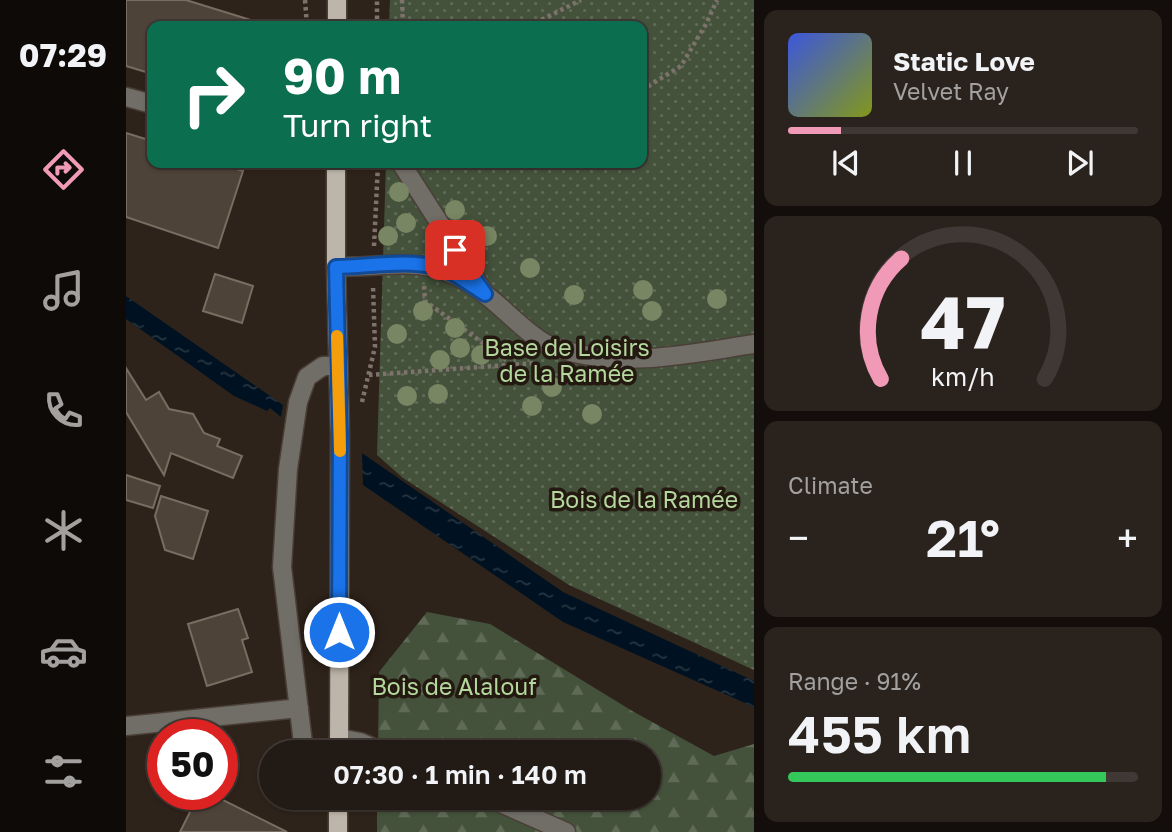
<!DOCTYPE html>
<html lang="en">
<head>
<meta charset="utf-8">
<style>
	:root { --surface:#221a14; --page:#2a231d; --text:#f1f3f6; --muted:#a2a1a0; --line:#3f3834; --accent:#f09ab7 }
	body { margin:0; font-family:"Golos Text",sans-serif; background:var(--page); color:var(--text); height:100vh; display:flex; flex-direction:column; font-size:26px; white-space:nowrap }
	* { box-sizing:border-box; margin:0 }
	p { font-size:23px; color:var(--muted) }
	.icon { flex:none; width:38px; height:38px; fill:none; stroke:currentColor; stroke-width:2; stroke-linecap:round; stroke-linejoin:round }
	.map { position:relative; flex:1; overflow:hidden }
	.sheet { display:flex; flex-direction:column; gap:10px; padding:10px; background:#130e0b; width:418px }
	.sheet>* { flex:none }
	.banner { position:absolute; left:21px; top:21px; width:500px; height:147px; border-radius:14px; box-shadow:0 2px 5px #0004,0 0 0 2px var(--line); background:#0b6e4f; color:#fff; overflow:hidden }
	.speed { position:absolute; left:21px; top:719px; display:flex; gap:14px; font-size:35px; font-weight:700; text-align:center }
	.speed>* { display:grid; place-content:center; width:91px; height:91px; border-radius:50%; background:var(--surface); box-shadow:0 2px 5px #0004,0 0 0 2px var(--line); line-height:1 }
	.speed .limit { border:10px solid #d22; background:#fff; color:#111 }
	.pin { position:absolute; display:grid; place-items:center; width:60px; height:60px; color:#fff; margin:-30px; border-radius:14px; box-shadow:0 4px 10px #0006 }
	.me { position:absolute; width:77px; margin:-38px; rotate:0deg; stroke-linejoin:round; filter:drop-shadow(0 0 5px #0008) }
	.turn { display:flex; align-items:center; gap:24px; height:147px; padding:0 21px; font-size:32px }
	.turn .icon { width:91px; height:91px; stroke-width:2.5 }
	.turn b { display:block; font-size:49px; line-height:60px }
	.big { font-size:52px; font-weight:600; line-height:1.1 }
	.sheet .tile { flex:1; display:flex; flex-direction:column; justify-content:center; gap:10px; min-width:0; padding:0 24px; border-radius:14px; background:var(--page) }
	.sheet .dial { align-items:center; gap:0 }
	.dial svg { height:182px; overflow:visible; fill:none; stroke:var(--line); stroke-width:7; stroke-linecap:round; text-anchor:middle }
	.dial text { fill:var(--text); stroke:none }
	.song { display:flex; align-items:center; gap:21px }
	.cover { width:84px; height:84px; border-radius:10px; background:linear-gradient(135deg,hsl(230 70% 55%),hsl(70 70% 35%)) }
	.played { height:7px; border-radius:4px; background:linear-gradient(90deg,var(--accent) 15%,var(--line) 15%) }
	.keys { display:flex; justify-content:space-around; direction:ltr }
	.heat { display:flex; justify-content:space-between; align-items:center; font-size:38px; direction:ltr }
	.charge { height:10px; border-radius:5px; background:linear-gradient(90deg,#34c759 91%,var(--line) 0) }
	.trip { position:absolute; left:133px; top:740px; width:402px; height:70px; border-radius:35px; background:var(--surface); box-shadow:0 2px 5px #0004,0 0 0 2px var(--line); font-weight:600; line-height:70px; text-align:center }
	main { display:flex; flex:1; min-height:0 }
	.tab-bar { display:flex; flex-direction:column; width:126px; justify-content:space-around; align-items:center; background:#0e0a08; color:var(--muted) }
	.tab-bar .icon { width:49px; height:49px }
	.tab-bar .current { color:var(--accent) }
	.tab-bar b { font-size:32px; color:var(--text) }
	.map>svg:first-child { display:block }
	.forest { fill:url(#forest-firs) }
	.park { fill:url(#park-dots) }
	.water { fill:url(#water-ripples) }
	.building { fill:#4e4339; stroke:#796d62; stroke-width:2 }
	.lines { fill:none; stroke-linecap:round; stroke-linejoin:round }
	.minor-casing { stroke:#4a3f37; stroke-width:21 }
	.major-casing { stroke:#4a3f37; stroke-width:21 }
	.path { stroke:#7d736c; stroke-width:4.5; stroke-dasharray:3.5 3.5; stroke-linecap:butt }
	.minor { stroke:#716d67; stroke-width:18 }
	.major { stroke:#bdb5a9; stroke-width:18 }
	.tree { fill:#788663 }
	.route-casing { stroke:#114b97; stroke-width:18 }
	.route { stroke:#1a73e8; stroke-width:12 }
	.slow { stroke:#f59e0b; stroke-width:12 }
	.labels { text-anchor:middle; dominant-baseline:central; stroke-width:7; stroke-linejoin:round; paint-order:stroke }
	.park-label { font-size:23px; fill:#b4d79e; stroke:#241911 }
</style>
</head>
<body>
<main>
<nav class="tab-bar">
<b>07:29</b>
<svg class="icon current" aria-label="directions" viewBox="0 0 24 24"><path d="M12 3l9 9-9 9-9-9zM9 14v-3h6M13 9l2 2-2 2"/></svg>
<svg class="icon" aria-label="music" viewBox="0 0 24 24"><path d="M9 18V5l10-2v13"/><circle cx="6" cy="18" r="3"/><circle cx="16" cy="16" r="3"/></svg>
<svg class="icon" aria-label="phone" viewBox="0 0 24 24"><path d="M5 4h4l2 5-3 2q2 4 5 5l2-3 5 2v4C11 20 4 13 5 4z"/></svg>
<svg class="icon" aria-label="climate" viewBox="0 0 24 24"><path d="M12 3v18M4 7l16 10M4 17L20 7"/></svg>
<svg class="icon" aria-label="car" viewBox="0 0 24 24"><path d="M5 17H2v-5l4-1 3-4h7l3 4 3 1v5h-3M9 17h6M6 11h13"/><circle cx="7" cy="17" r="2"/><circle cx="17" cy="17" r="2"/></svg>
<svg class="icon" aria-label="filters" viewBox="0 0 24 24"><path d="M4 7h16M4 17h16"/><circle cx="9" cy="7" r="2"/><circle cx="15" cy="17" r="2"/></svg>
</nav>
<div class="map">
<svg width="628" height="832" viewBox="0 0 628 832">
	<defs>
		<pattern id="forest-firs" width="22" height="20" patternUnits="userSpaceOnUse" patternTransform="scale(1.75)"><rect width="22" height="20" fill="#44523b"/><path d="M5 1l3.5 6h-7zM16 11l3.5 6h-7z" fill="#606b57"/></pattern>
		<pattern id="park-dots" width="8" height="8" patternUnits="userSpaceOnUse" patternTransform="scale(1.75)"><rect width="8" height="8" fill="#44523b"/><path d="M2 2h.1M6 6h.1" fill="none" stroke="#606b57" stroke-width="1.8" stroke-linecap="round"/></pattern>
		<pattern id="water-ripples" width="26" height="14" patternUnits="userSpaceOnUse" patternTransform="scale(1.75)"><rect width="26" height="14" fill="#001221"/><path d="M2 4q2-2 4 0t4 0M15 11q2-2 4 0t4 0" fill="none" stroke="#263541"/></pattern>
	</defs>
	<rect width="100%" height="100%" fill="#2e231a"/>
	<path class="forest" d="M301,612L364,624L508,712L588,756L628,744V832H251V798H523V752H252L253,672Z"/>
	<path class="park" d="M264,0H628V670L443,585L277,478L251,455L260,163H516V26H263Z"/>
	<path class="water" d="M0,296L157,405L155,417L144,408L141,411L108,396L0,319Z
		M236,453L437,592L628,681V707L437,622L237,485Z"/>
	<path class="building" d="M0,0H60L128,21V26H26V74L0,66Z
		M0,133L26,141V163H91L117,171L92,248L0,217Z
		M89,274L127,286L116,323L77,311Z
		M0,368L20,400L33,392L43,409L67,414L78,433L94,439L91,446L116,456L107,478L45,453L38,475L0,412Z
		M0,475L34,486L27,508L0,500Z
		M35,496L82,511L67,559L39,550L29,516Z
		M112,609L122,638L116,640L126,672L81,686L62,624Z
		M73,794H85L161,832H54Z"/>
	<g class="lines">
		<defs>
			<path id="minor" d="M0,97L26,104
				M275,163L355,288
				M210,267C278,267 306,251 365,299C380,311 407,339 423,345C488,371 561,354 628,344
				M0,726L173,708
				M213,738L234,742L257,752
				M178,752L156,567L162,469L172,402L181,377L197,366H212
				M363,798L440,832"/>
			<path id="major" d="M211,0V26
				M210,163V267L214,434L213,752
				M212,832V798"/>
		</defs>
		<use href="#minor" class="minor-casing"/>
		<use href="#major" class="major-casing"/>
		<path class="path" d="M179,0L181,26
			M276,0L277,26
			M251,26V0
			M403,26L455,0
			M516,90L555,66L580,24L591,0
			M248,246L252,164
			M298,286L299,301L387,365
			M243,375L410,363
			M236,402L249,347L247,286"/>
		<use href="#minor" class="minor"/>
		<use href="#major" class="major"/>
	</g>
	<g class="tree">
		<circle cx="273" cy="192" r="10"/>
		<circle cx="329" cy="210" r="10"/>
		<circle cx="280" cy="223" r="10"/>
		<circle cx="262" cy="236" r="10"/>
		<circle cx="361" cy="236" r="10"/>
		<circle cx="404" cy="268" r="10"/>
		<circle cx="517" cy="290" r="10"/>
		<circle cx="448" cy="295" r="10"/>
		<circle cx="591" cy="299" r="10"/>
		<circle cx="297" cy="311" r="10"/>
		<circle cx="526" cy="311" r="10"/>
		<circle cx="329" cy="328" r="10"/>
		<circle cx="271" cy="334" r="10"/>
		<circle cx="334" cy="348" r="10"/>
		<circle cx="355" cy="355" r="10"/>
		<circle cx="314" cy="360" r="10"/>
		<circle cx="426" cy="387" r="10"/>
		<circle cx="312" cy="394" r="10"/>
		<circle cx="281" cy="396" r="10"/>
		<circle cx="406" cy="406" r="10"/>
		<circle cx="466" cy="414" r="10"/>
	</g>
	<g class="lines">
		<defs>
			<path id="route" d="M213,632L214,433L210,267C245,267 295,256 326,273C337,279 348,287 359,294L329,250"/>
		</defs>
		<use href="#route" class="route-casing"/>
		<use href="#route" class="route"/>
		<path class="slow" d="M211,336L214,451"/>
	</g>
	<g class="labels">
		<g class="park-label">
			<text x="441" y="347">Base de Loisirs<tspan x="441" dy="26">de la Ramée</tspan></text>
			<text x="518" y="499">Bois de la Ramée</text>
			<text x="328" y="686">Bois de Alalouf</text>
		</g>
	</g>
</svg>
<div class="speed"><div class="limit">50</div></div>
<div class="pin" style="left:329px;top:250px;background:#d93025"><svg class="icon" aria-label="arrive" viewBox="0 0 24 24"><path d="M6 21V4h12l-3 4 3 4H6"/></svg></div>
<svg class="me" style="left:213px;top:632px" viewBox="-20 -20 40 40"><circle r="17" fill="#1a73e8" stroke="#fff" stroke-width="3"/><path d="M0-11L8 9 0 5-8 9z" fill="#fff"/></svg>
<div class="trip">07:30 · 1 min · 140 m</div>
<div class="banner">
<div class="turn"><svg class="icon" aria-label="right" viewBox="0 0 24 24"><path d="M7 20v-9h11M14 6l5 5-5 5"/></svg><div><b>90 m</b>Turn right</div></div>
</div>
</div>
<section class="sheet">
<div class="tile">
<div class="song"><i class="cover"></i><div><b>Static Love</b><p>Velvet Ray</p></div></div>
<div class="played"></div>
<div class="keys"><svg class="icon" aria-label="previous" viewBox="0 0 24 24"><path d="M18 5L8 12l10 7zM5 5v14"/></svg><svg class="icon" aria-label="pause" viewBox="0 0 24 24"><path d="M8 5v14M16 5v14"/></svg><svg class="icon" aria-label="next" viewBox="0 0 24 24"><path d="M6 5l10 7-10 7zM19 5v14"/></svg></div>
</div>
<div class="tile dial"><svg viewBox="0 0 100 80">
<path d="M14 69A42 42 0 1 1 86 69"/>
<path d="M14 69A42 42 0 0 1 23 16" stroke="#f09ab7"/>
<text x="50" y="56" font-size="32" font-weight="700">47</text>
<text x="50" y="72" font-size="11">km/h</text>
</svg></div>
<div class="tile"><p>Climate</p>
<div class="heat"><a>−</a><b class="big">21°</b><a>+</a></div>
</div>
<div class="tile"><p>Range · 91%</p><b class="big">455 km</b><div class="charge"></div></div>
</section>
</main>
</body>
</html>
